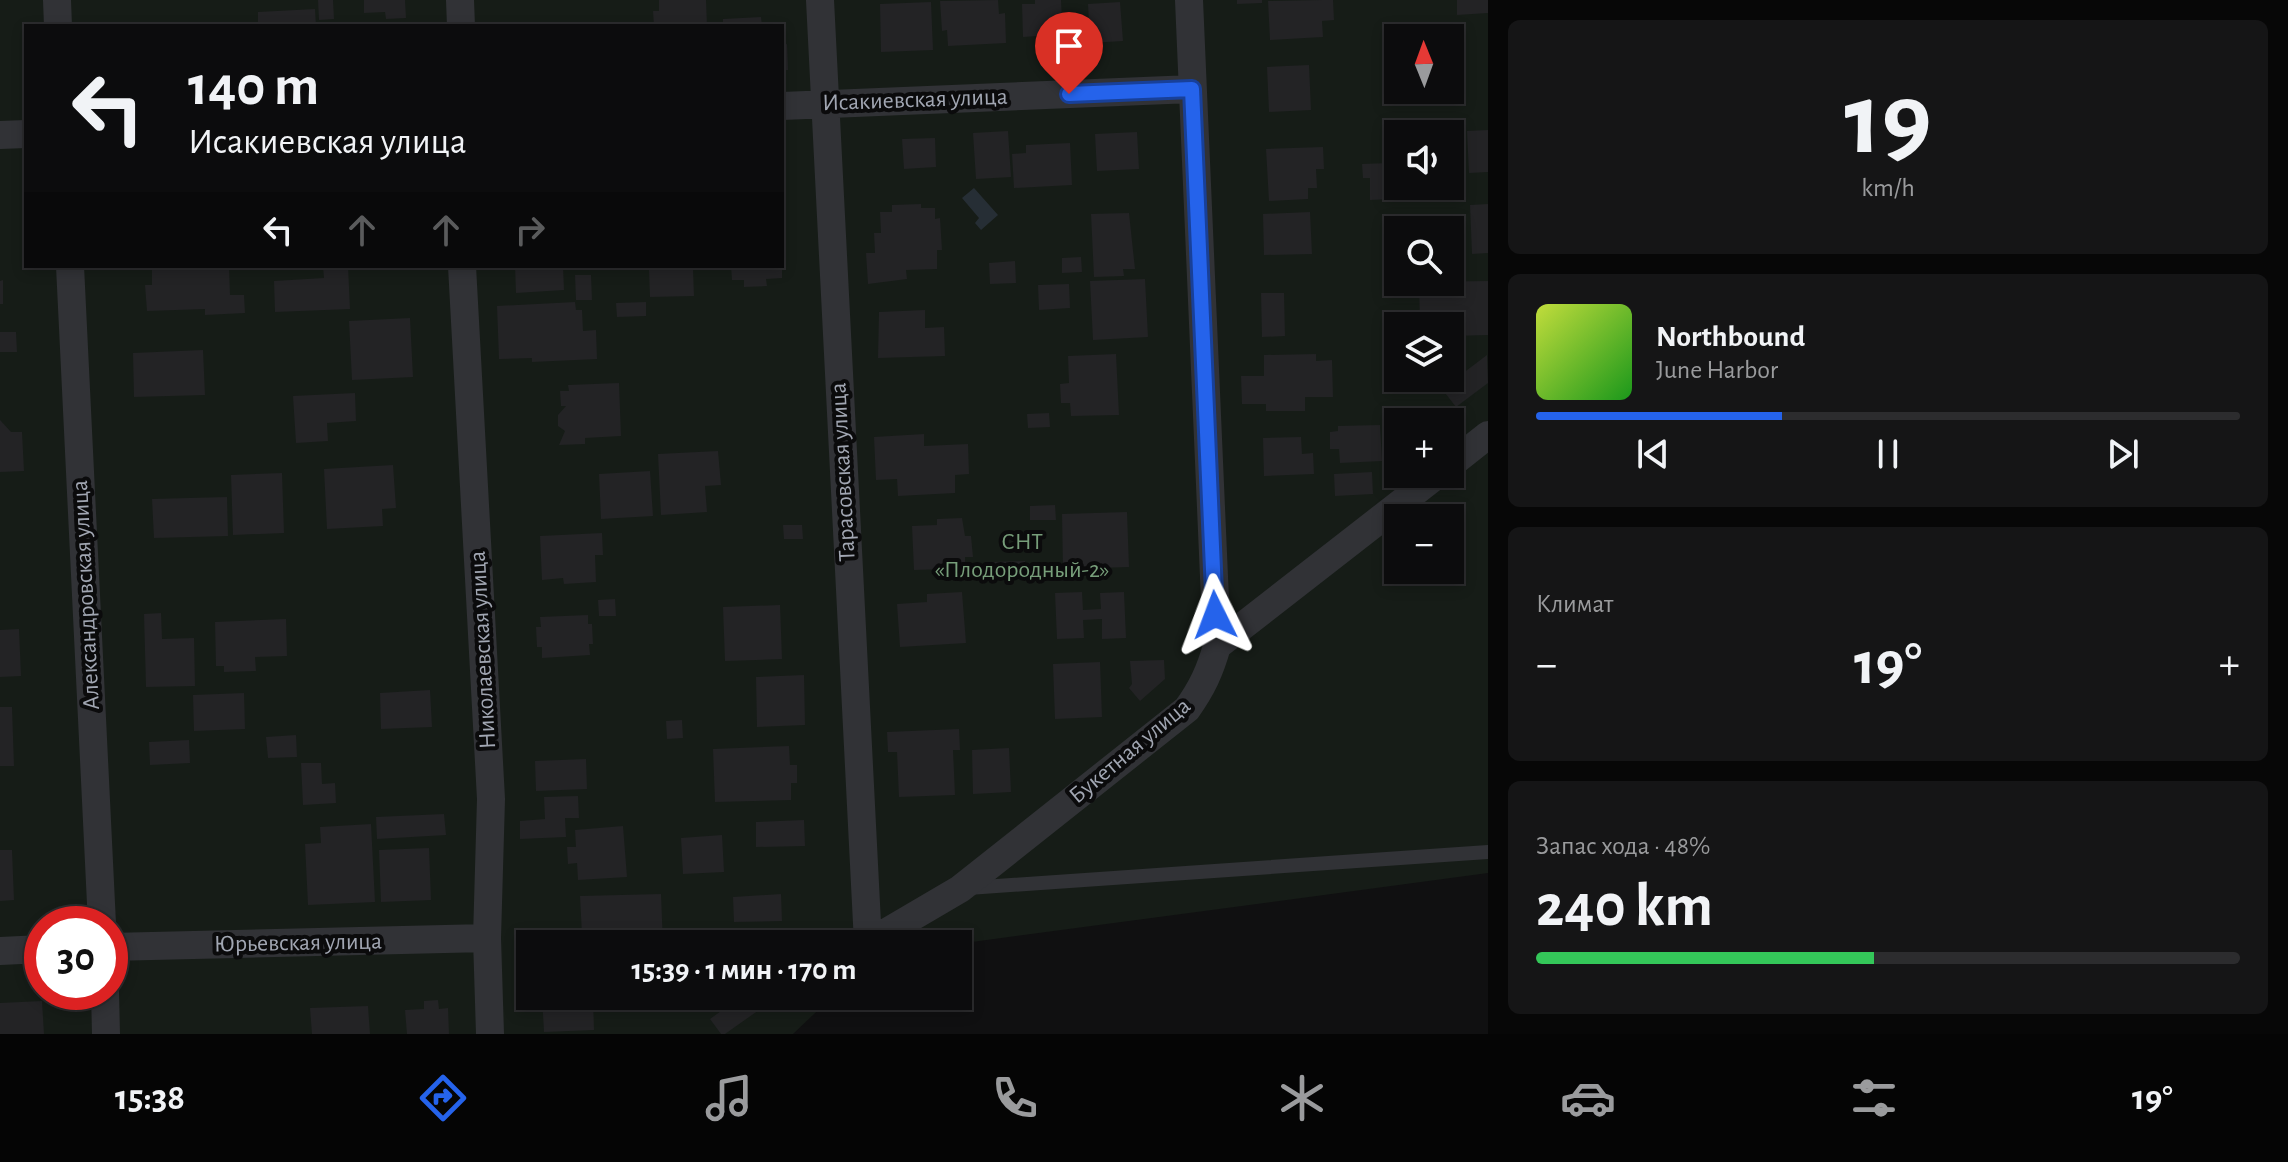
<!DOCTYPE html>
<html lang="ru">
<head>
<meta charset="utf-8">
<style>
	:root { --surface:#0c0c0d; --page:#151516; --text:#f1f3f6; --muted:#9a9b9d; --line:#2c2c2e; --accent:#2563eb }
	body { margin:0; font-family:"Alegreya Sans",sans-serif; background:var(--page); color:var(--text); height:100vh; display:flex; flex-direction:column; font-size:30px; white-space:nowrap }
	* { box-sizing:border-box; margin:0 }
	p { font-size:26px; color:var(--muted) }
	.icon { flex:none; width:44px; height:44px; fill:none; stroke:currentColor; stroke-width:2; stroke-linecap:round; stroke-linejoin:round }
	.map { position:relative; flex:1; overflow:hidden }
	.drawer { display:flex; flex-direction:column; gap:20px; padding:20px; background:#070707; width:800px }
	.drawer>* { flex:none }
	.guide { position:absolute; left:24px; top:24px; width:760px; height:244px; border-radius:0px; box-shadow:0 4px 12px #0003,0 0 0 2px var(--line); background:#0c0c0d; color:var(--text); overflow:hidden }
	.needle { width:52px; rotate:359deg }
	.tools { position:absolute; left:1384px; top:24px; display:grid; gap:16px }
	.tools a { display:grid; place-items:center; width:80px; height:80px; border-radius:0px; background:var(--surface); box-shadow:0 4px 12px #0003,0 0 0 2px var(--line); font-size:40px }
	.speed { position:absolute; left:24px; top:906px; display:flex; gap:16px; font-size:40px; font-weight:700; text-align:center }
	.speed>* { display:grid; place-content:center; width:104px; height:104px; border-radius:50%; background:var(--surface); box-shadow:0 4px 12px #0003,0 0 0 2px var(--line); line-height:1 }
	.speed .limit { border:12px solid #d22; background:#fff; color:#111 }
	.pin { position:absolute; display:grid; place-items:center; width:68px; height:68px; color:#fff; margin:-82px -34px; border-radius:50% 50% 50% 0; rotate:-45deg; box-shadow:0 0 8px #0007 }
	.pin .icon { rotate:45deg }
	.me { position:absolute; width:88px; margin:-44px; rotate:357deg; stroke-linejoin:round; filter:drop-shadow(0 0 6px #0008) }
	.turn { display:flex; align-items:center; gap:28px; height:168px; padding:0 32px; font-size:36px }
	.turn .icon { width:104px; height:104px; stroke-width:2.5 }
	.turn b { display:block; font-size:56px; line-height:68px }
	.lanes { display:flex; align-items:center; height:76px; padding:0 32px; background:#0003; justify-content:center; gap:40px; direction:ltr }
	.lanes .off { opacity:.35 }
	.big { font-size:60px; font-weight:700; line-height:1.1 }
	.drawer .widget { flex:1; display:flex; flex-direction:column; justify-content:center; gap:12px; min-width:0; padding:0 28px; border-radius:12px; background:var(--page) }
	.drawer .dial { align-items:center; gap:0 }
	.dial b { font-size:104px; line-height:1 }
	.song { display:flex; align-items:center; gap:24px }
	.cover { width:96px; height:96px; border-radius:12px; background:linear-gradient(135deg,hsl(70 70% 55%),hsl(120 70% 35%)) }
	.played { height:8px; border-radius:4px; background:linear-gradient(90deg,var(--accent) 35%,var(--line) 35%) }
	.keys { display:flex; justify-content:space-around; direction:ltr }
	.heat { display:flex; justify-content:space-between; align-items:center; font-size:44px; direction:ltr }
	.charge { height:12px; border-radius:6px; background:linear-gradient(90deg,#34c759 48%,var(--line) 0) }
	.trip { position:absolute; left:516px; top:930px; width:456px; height:80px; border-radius:0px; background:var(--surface); box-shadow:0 4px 12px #0003,0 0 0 2px var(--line); font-weight:700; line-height:80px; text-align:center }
	.tab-bar { display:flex; height:128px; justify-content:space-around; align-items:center; background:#050505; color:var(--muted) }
	.tab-bar .icon { width:56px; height:56px }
	.tab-bar .current { color:var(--accent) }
	.tab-bar b { font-size:36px; color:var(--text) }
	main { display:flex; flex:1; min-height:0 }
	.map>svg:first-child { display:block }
	.green { fill:#161c17; fill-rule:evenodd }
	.water { fill:#262e35 }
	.building { fill:#232325 }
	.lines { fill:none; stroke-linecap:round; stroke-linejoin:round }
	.lane { stroke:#313236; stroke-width:14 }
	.street { stroke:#313236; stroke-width:28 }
	.route-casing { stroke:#184099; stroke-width:20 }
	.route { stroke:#2563eb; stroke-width:14 }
	.labels { text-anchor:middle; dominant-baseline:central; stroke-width:8; stroke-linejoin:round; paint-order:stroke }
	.street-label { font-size:24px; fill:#a1a6b2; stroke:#0b0b0c }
	.park-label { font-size:24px; fill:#779e7a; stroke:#0b0b0c }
</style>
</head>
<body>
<main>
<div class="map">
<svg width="1488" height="1034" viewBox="0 0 1488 1034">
	<rect width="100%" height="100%" fill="#101011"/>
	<path class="green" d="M0,0H1488V873L957,944H530V996H833L793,1034H0ZM26,26H782V266H26ZM1398,38H1450V90H1398ZM1398,134H1450V186H1398ZM1398,230H1450V282H1398ZM1398,326H1450V378H1398ZM1398,422H1450V474H1398ZM1398,518H1450V570H1398ZM42,924H110V992H42Z"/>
	<path class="water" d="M974,188L998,215L981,230L975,223L979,218L962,198Z"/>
	<path class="building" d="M318,0H333L334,19L319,20Z
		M364,0H405L406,18L386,19L385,12L364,13Z
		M659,0H706L707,26H654L653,11H659Z
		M998,0L999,14L1005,13L1006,43L948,46L947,30L942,31L940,1Z
		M1035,0H1061L1063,40L1037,42V36L1023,37L1022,4H1035Z
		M1237,0H1262V3L1237,4Z
		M1322,0H1333L1334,20L1322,21L1323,37L1270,40L1268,1Z
		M1457,0H1488V13L1457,15Z
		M931,2L933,50L881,52L880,4Z
		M1120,2L1123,41L1090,43L1088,4Z
		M315,9L316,26H258V12Z
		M761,17L762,26H723V19Z
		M787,44L788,70H782V45Z
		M1309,65L1311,110L1269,112L1267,67Z
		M1488,130V172L1469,173L1467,131Z
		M1008,131L1011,177L976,179L973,133Z
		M1137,132L1139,169L1097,171L1095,134Z
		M935,138L936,167L904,169L902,139Z
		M1070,143L1072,185L1014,188L1012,154L1026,153V145Z
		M1323,147L1324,169H1316L1317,188H1308V199L1269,201L1266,149Z
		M1389,163L1391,199L1370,200V178H1363L1362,164Z
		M1399,186H1445L1446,194L1400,195Z
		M921,204V208H935V219L940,218L942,250H937V269L906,270L907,279L868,284L866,253H875L874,233H881L880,212H892V205Z
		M1488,204V253L1472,254L1470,205Z
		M1310,212L1312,254L1264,255L1263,214Z
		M1129,213L1135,269H1123L1124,276L1094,277L1091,214Z
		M1081,257L1082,272L1062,273V258Z
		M1015,261L1016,283L990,284L989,263Z
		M152,266H229L230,295H244L245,313L205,315V309L147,311L145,285H152Z
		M323,266H348L350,309L275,312L274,281L324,278Z
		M515,266H563L564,290L516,293Z
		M731,266H782V278L766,279L767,286L744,287V280H732Z
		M693,269L694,296L650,297L649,270Z
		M575,275H591L592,300H576Z
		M1145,279L1148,337L1093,340L1090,281Z
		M3,280V304H0V281Z
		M1488,281V335L1450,336V326H1420L1419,282Z
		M1069,284L1070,308L1039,310L1038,285Z
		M1261,293H1284L1285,336L1262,337Z
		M575,302L576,310H582L583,331L596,330L597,359L532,362V358L499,359L497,306Z
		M646,302V316L617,317L616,303Z
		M925,310V328L944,327L945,356L878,358L879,312Z
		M410,318L413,377L352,380L349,321Z
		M0,332H16L17,352H0Z
		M203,350L205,395L134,397L133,353Z
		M1116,354L1119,415L1071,416L1070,403H1061L1060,384L1069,383L1068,356Z
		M1316,354V361L1332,360L1333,397H1305V411H1266V404H1242L1241,376H1264V355Z
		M1487,355L1488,383L1456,407L1442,389Z
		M619,383L621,436L585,438V444L559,445L565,431L558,426V415L566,406H561L560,391H569L568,385Z
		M355,393L356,421L327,423L328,441L296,443L293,396Z
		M1049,413L1050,427L1028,428L1027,414Z
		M0,420L11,432H22L24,471L0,472Z
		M1380,425L1382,461L1340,463L1339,449H1330V432L1338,431V426Z
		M924,434V446L968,444L969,474L955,475V493L898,496L897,479L876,480L874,437Z
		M1301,437L1302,454L1313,453L1314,474L1264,476L1263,438Z
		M718,451L721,485L705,486L707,512L661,515L658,454Z
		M393,465L396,508L382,509L383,526L327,529L324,469Z
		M650,471L653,516L601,519L599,474Z
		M1372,472L1373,494L1335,496L1334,474Z
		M282,473L284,533L233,535L231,475Z
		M227,497L228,536L154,538L152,499Z
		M1055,505L1056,520H1030V506Z
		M1127,512L1129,567L1063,569L1062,514Z
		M962,518L965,536H971L973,557H965V567L960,574L945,575V569L914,570L912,526L937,525V519Z
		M783,525H802L803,539H784Z
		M602,533L603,555H595L596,582L564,584L563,578L542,580L540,536Z
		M1025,561L1026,576L991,577L990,562Z
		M962,592L966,643L900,647L897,604L927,602V594Z
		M1082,592L1083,610L1101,609L1100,593L1124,592L1126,638L1102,639V619L1083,620L1084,638L1057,639L1055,593Z
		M615,599L616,616H599L598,600Z
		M780,605L782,659L725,661L723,607Z
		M161,613L162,639L194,638L195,686L146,687L144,614Z
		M588,615V624H592L593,644H589L590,655L542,658V647H537L536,627H541L540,617Z
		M286,619L287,656L255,657L256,671L224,672V666H216L215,622Z
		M19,629L21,676L0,677V630Z
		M1164,660L1165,679L1140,701L1129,688L1132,684L1130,661Z
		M1100,662L1102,717L1055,719L1053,664Z
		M804,675L805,725L757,727L756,677Z
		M430,690L432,727L381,729L380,693Z
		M244,693L245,729L194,731L193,695Z
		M0,707H12L14,766H0Z
		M682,720L683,738L667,739L666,721Z
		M959,729L960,750H953L955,795L899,797L897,752H888L887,732Z
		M296,735L297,757L268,758L266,737Z
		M189,740L190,763L150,765L149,742Z
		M789,746L790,765H797V783H791V800L715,802L713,749Z
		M1009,748L1011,792L973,794L972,750Z
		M586,759L587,789L536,791L535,761Z
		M301,763H321L322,784L335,783L336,803L303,805Z
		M578,796L579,818H565L566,837L520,839V821L545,819L544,797Z
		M444,814L446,835L377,839L376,817Z
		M804,820L805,846L756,847V822Z
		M371,824L375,902L308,905L305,844L321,843L320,827Z
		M623,826L627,877L578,880L577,863L568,864L567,847H576L575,830Z
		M722,835L724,872L683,874L681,838Z
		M429,848L431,900L381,902L379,850Z
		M0,850H12L14,900L0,901Z
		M661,894L663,944H589V935H582L580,896Z
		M781,894L782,921L734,922L733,897Z
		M542,996H593L594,1030L544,1032Z
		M742,996H760L766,1005L725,1034H721L710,1019Z
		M438,1000L439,1009L448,1008L449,1034H407L405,1010L424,1009V1001Z
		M42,1001L44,1034H0V1003Z
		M368,1006L370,1034H312L310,1008Z"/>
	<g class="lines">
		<path class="lane" d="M968,888L1488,852"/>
		<path class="street" d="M57,0L58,26
			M460,0L461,26
			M820,0L868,943L960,889L1187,709C1202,688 1210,671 1217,646L1438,474
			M1189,0L1217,646
			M782,106L1192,89
			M0,135L26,134
			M70,266L102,924
			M462,266L491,799L487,938L490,1034
			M1450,465L1488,435
			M110,947L487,938
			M0,951L42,949
			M105,992L106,1034"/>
	</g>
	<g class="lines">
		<defs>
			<path id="route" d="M1069,94L1192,89L1215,615"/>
		</defs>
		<use href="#route" class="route-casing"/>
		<use href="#route" class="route"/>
	</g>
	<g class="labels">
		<g class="street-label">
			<text transform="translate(915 100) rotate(-2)">Исакиевская улица</text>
			<text transform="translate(843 472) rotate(-93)">Тарасовская улица</text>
			<text transform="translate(86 595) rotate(-93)">Александровская улица</text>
			<text transform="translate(483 650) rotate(-93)">Николаевская улица</text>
			<text transform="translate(1130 751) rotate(-40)">Букетная улица</text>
			<text transform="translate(298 943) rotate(-1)">Юрьевская улица</text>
		</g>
		<g class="park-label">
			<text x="1022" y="542">СНТ<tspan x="1022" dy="28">«Плодородный-2»</tspan></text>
		</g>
	</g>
</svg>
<div class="tools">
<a><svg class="needle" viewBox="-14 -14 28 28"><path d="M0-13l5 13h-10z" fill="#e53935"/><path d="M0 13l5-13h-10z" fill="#9a9b9d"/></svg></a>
<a><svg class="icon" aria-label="sound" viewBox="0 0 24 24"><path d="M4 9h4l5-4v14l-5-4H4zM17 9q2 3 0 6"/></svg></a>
<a><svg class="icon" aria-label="search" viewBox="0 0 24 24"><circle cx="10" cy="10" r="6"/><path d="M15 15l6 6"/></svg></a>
<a><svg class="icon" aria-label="layers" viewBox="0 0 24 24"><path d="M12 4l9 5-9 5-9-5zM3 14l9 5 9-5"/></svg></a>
<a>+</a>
<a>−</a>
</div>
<div class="speed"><div class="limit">30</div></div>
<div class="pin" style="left:1069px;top:94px;background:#d93025"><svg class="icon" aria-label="arrive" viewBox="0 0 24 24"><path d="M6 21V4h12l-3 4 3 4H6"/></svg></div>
<svg class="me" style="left:1215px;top:615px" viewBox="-20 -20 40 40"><path d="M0-17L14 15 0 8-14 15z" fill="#2563eb" stroke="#fff" stroke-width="4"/></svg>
<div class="trip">15:39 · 1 мин · 170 m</div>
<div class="guide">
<div class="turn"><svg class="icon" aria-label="left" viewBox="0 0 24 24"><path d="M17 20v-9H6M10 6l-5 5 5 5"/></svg><div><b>140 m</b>Исакиевская улица</div></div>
<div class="lanes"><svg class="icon" aria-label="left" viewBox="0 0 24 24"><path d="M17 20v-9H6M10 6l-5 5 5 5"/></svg><svg class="icon off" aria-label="ahead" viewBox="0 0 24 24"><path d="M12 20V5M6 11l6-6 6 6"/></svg><svg class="icon off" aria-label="ahead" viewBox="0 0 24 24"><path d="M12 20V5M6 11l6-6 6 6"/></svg><svg class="icon off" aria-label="right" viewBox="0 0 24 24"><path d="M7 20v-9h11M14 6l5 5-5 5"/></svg></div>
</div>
</div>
<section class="drawer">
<div class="widget dial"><b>19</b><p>km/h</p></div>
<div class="widget">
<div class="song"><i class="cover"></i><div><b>Northbound</b><p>June Harbor</p></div></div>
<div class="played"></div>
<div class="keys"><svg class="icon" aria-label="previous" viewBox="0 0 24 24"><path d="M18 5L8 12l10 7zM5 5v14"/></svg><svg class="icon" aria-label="pause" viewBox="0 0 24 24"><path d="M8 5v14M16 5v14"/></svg><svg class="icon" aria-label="next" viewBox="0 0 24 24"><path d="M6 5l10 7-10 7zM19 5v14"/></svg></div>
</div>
<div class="widget"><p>Климат</p>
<div class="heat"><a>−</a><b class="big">19°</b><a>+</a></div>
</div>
<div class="widget"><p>Запас хода · 48%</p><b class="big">240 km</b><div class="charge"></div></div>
</section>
</main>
<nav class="tab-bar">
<b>15:38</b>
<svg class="icon current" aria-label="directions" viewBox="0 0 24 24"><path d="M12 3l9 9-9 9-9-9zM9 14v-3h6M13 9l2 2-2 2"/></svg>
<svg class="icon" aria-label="music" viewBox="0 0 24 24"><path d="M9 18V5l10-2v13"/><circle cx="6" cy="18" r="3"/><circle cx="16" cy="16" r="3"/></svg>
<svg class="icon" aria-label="phone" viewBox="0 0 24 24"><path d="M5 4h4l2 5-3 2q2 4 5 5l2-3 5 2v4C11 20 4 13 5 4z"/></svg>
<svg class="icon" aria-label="climate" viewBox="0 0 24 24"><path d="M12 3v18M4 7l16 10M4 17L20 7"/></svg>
<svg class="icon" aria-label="car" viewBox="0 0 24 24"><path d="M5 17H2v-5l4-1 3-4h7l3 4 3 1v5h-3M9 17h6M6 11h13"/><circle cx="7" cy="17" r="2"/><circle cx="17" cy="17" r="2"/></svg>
<svg class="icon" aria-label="filters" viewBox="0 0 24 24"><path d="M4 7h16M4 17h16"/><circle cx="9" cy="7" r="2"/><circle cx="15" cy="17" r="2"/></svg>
<b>19°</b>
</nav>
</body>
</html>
